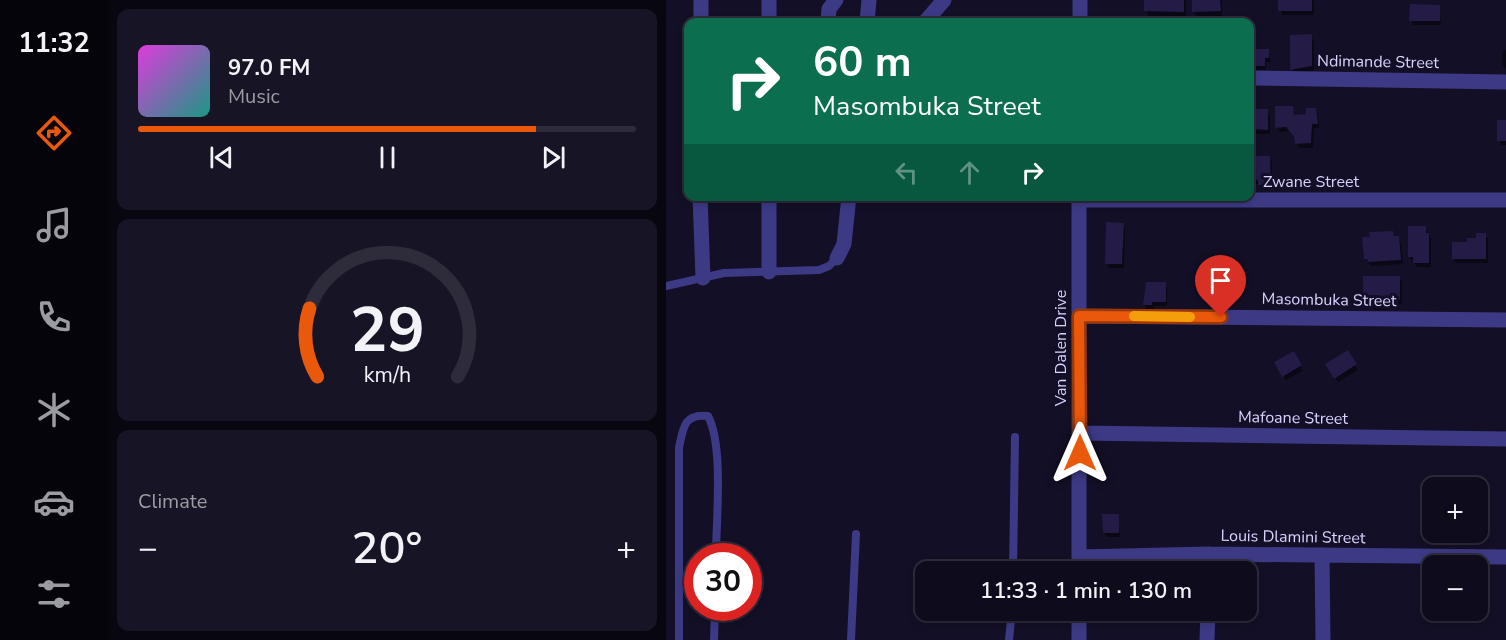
<!DOCTYPE html>
<html lang="en">
<head>
<meta charset="utf-8">
<style>
	:root { --surface:#0e0b1c; --page:#171425; --text:#f1f3f6; --muted:#9b9ba3; --line:#2e2b3b; --accent:#ea580c }
	body { margin:0; font-family:"Nunito Sans",sans-serif; background:var(--page); color:var(--text); height:100vh; display:flex; flex-direction:column; font-size:22px; white-space:nowrap }
	* { box-sizing:border-box; margin:0 }
	p { font-size:20px; color:var(--muted) }
	.icon { flex:none; width:33px; height:33px; fill:none; stroke:currentColor; stroke-width:2; stroke-linecap:round; stroke-linejoin:round }
	.map { position:relative; flex:1; overflow:hidden }
	.drawer { display:flex; flex-direction:column; gap:9px; padding:9px; background:#08060f; width:558px }
	.drawer>* { flex:none }
	.hud { position:absolute; left:18px; top:18px; width:570px; height:183px; border-radius:12px; box-shadow:0 3px 9px #0003,0 0 0 2px var(--line); background:#0b6e4f; color:#fff; overflow:hidden }
	.fabs { position:absolute; left:756px; top:477px; display:grid; gap:12px }
	.fabs a { display:grid; place-items:center; width:66px; height:66px; border-radius:12px; background:var(--surface); box-shadow:0 3px 9px #0003,0 0 0 2px var(--line); font-size:30px }
	.speed { position:absolute; left:18px; top:543px; display:flex; gap:12px; font-size:30px; font-weight:700; text-align:center }
	.speed>* { display:grid; place-content:center; width:78px; height:78px; border-radius:50%; background:var(--surface); box-shadow:0 3px 9px #0003,0 0 0 2px var(--line); line-height:1 }
	.speed .limit { border:9px solid #d22; background:#fff; color:#111 }
	.pin { position:absolute; display:grid; place-items:center; width:51px; height:51px; color:#fff; margin:-62px -26px; border-radius:50% 50% 50% 0; rotate:-45deg; box-shadow:0 0 6px #0007 }
	.pin .icon { rotate:45deg }
	.me { position:absolute; width:66px; margin:-33px; rotate:0deg; stroke-linejoin:round; filter:drop-shadow(0 0 4px #0008) }
	.turn { display:flex; align-items:center; gap:21px; height:126px; padding:0 30px; font-size:27px }
	.turn .icon { width:78px; height:78px; stroke-width:2.5 }
	.turn b { display:block; font-size:42px; line-height:51px }
	.lanes { display:flex; align-items:center; height:57px; padding:0 30px; background:#0003; justify-content:center; gap:30px; direction:ltr }
	.lanes .off { opacity:.35 }
	.big { font-size:45px; font-weight:600; line-height:1.1 }
	.drawer .widget { flex:1; display:flex; flex-direction:column; justify-content:center; gap:9px; min-width:0; padding:0 21px; border-radius:12px; background:var(--page) }
	.drawer .dial { align-items:center; gap:0 }
	.dial svg { height:156px; overflow:visible; fill:none; stroke:var(--line); stroke-width:7; stroke-linecap:round; text-anchor:middle }
	.dial text { fill:var(--text); stroke:none }
	.song { display:flex; align-items:center; gap:18px }
	.cover { width:72px; height:72px; border-radius:9px; background:linear-gradient(135deg,hsl(300 70% 55%),hsl(170 70% 35%)) }
	.played { height:6px; border-radius:3px; background:linear-gradient(90deg,var(--accent) 80%,var(--line) 80%) }
	.keys { display:flex; justify-content:space-around; direction:ltr }
	.heat { display:flex; justify-content:space-between; align-items:center; font-size:33px; direction:ltr }
	.trip { position:absolute; left:249px; top:561px; width:342px; height:60px; border-radius:12px; background:var(--surface); box-shadow:0 3px 9px #0003,0 0 0 2px var(--line); font-weight:600; line-height:60px; text-align:center }
	main { display:flex; flex:1; min-height:0 }
	.menu { display:flex; flex-direction:column; width:108px; justify-content:space-around; align-items:center; background:#06040b; color:var(--muted) }
	.menu .icon { width:42px; height:42px }
	.menu .current { color:var(--accent) }
	.menu b { font-size:27px; color:var(--text) }
	.map>svg:first-child { display:block }
	.shadow { fill:#0007 }
	.building { fill:#241b47 }
	.lines { fill:none; stroke-linecap:round; stroke-linejoin:round }
	.lane { stroke:#3d3a85; stroke-width:8 }
	.street { stroke:#3d3a85; stroke-width:15 }
	.route-casing { stroke:#983908; stroke-width:15 }
	.route { stroke:#ea580c; stroke-width:10 }
	.slow { stroke:#f59e0b; stroke-width:10 }
	.labels { text-anchor:middle; dominant-baseline:central; stroke-width:6; stroke-linejoin:round; paint-order:stroke }
	.street-label { font-size:16px; fill:#d9d4ff; stroke:#130f26 }
</style>
</head>
<body>
<main>
<nav class="menu">
<b>11:32</b>
<svg class="icon current" aria-label="directions" viewBox="0 0 24 24"><path d="M12 3l9 9-9 9-9-9zM9 14v-3h6M13 9l2 2-2 2"/></svg>
<svg class="icon" aria-label="music" viewBox="0 0 24 24"><path d="M9 18V5l10-2v13"/><circle cx="6" cy="18" r="3"/><circle cx="16" cy="16" r="3"/></svg>
<svg class="icon" aria-label="phone" viewBox="0 0 24 24"><path d="M5 4h4l2 5-3 2q2 4 5 5l2-3 5 2v4C11 20 4 13 5 4z"/></svg>
<svg class="icon" aria-label="climate" viewBox="0 0 24 24"><path d="M12 3v18M4 7l16 10M4 17L20 7"/></svg>
<svg class="icon" aria-label="car" viewBox="0 0 24 24"><path d="M5 17H2v-5l4-1 3-4h7l3 4 3 1v5h-3M9 17h6M6 11h13"/><circle cx="7" cy="17" r="2"/><circle cx="17" cy="17" r="2"/></svg>
<svg class="icon" aria-label="filters" viewBox="0 0 24 24"><path d="M4 7h16M4 17h16"/><circle cx="9" cy="7" r="2"/><circle cx="15" cy="17" r="2"/></svg>
</nav>
<section class="drawer">
<div class="widget">
<div class="song"><i class="cover"></i><div><b>97.0 FM</b><p>Music</p></div></div>
<div class="played"></div>
<div class="keys"><svg class="icon" aria-label="previous" viewBox="0 0 24 24"><path d="M18 5L8 12l10 7zM5 5v14"/></svg><svg class="icon" aria-label="pause" viewBox="0 0 24 24"><path d="M8 5v14M16 5v14"/></svg><svg class="icon" aria-label="next" viewBox="0 0 24 24"><path d="M6 5l10 7-10 7zM19 5v14"/></svg></div>
</div>
<div class="widget dial"><svg viewBox="0 0 100 80">
<path d="M14 69A42 42 0 1 1 86 69"/>
<path d="M14 69A42 42 0 0 1 10 34" stroke="#ea580c"/>
<text x="50" y="56" font-size="32" font-weight="700">29</text>
<text x="50" y="72" font-size="11">km/h</text>
</svg></div>
<div class="widget"><p>Climate</p>
<div class="heat"><a>−</a><b class="big">20°</b><a>+</a></div>
</div>
</section>
<div class="map">
<svg width="840" height="640" viewBox="0 0 840 640">
	<rect width="100%" height="100%" fill="#130f26"/>
	<path class="shadow" d="M480,0H520V16H482Z
		M527,0H556V16L530,17Z
		M614,0H648V15H616Z
		M773,6L775,25H747L745,20Z
		M645,36L648,41V70L628,74L626,69Z
		M837,50H840V69L836,64Z
		M584,51H602L605,62H600V70H587V76H584Z
		M626,108L629,117L642,115L649,109L652,114L653,128H648L647,148H633L624,131L614,132L611,127Z
		M584,110L601,111L604,115V134H584Z
		M840,122V145H835L833,140Z
		M603,157L606,162V189H596L593,184H584V158Z
		M457,224L459,229L458,268H443L440,263Z
		M759,227L765,239V267H751L744,257Z
		M726,233L735,242L737,264L706,266L699,259Z
		M819,235L822,239V263H790L787,258L803,244Z
		M733,278L736,282V304H722V310H708L705,302H701L699,298Z
		M482,283L499,284L501,288V306H488V310H481L479,305Z
		M681,352L692,370L672,382L661,365Z
		M627,353L637,371L620,380L610,363Z
		M452,515L454,537H441L438,532Z"/>
	<path class="building" d="M478,0H518V12L478,11Z
		M526,0H554L555,11L526,12Z
		M612,0H646V11H612Z
		M744,4L774,5V21H743Z
		M646,34V66L624,70V35Z
		M584,49H603V58H599V66H584Z
		M609,106H627L628,115L640,114V108H650L652,124H646L645,143L629,144L628,137L620,127L609,128Z
		M584,109H602V130L584,129Z
		M831,120H840V141H831Z
		M584,156H604L605,185H592V180H584Z
		M440,222L458,223L456,264H439Z
		M742,226H760V233H763V263H747V257H742Z
		M727,231L728,236H733L735,260L702,262L701,259H698L696,237H704L703,232Z
		M810,233H820V259H786V242H801V238H810Z
		M697,276H734V300L720,299V306H704V298H697Z
		M480,282H500V302H486V305H477Z
		M682,350L691,364L668,379L659,364Z
		M628,351L636,365L616,377L608,362Z
		M436,514H453V533H437Z"/>
	<g class="lines">
		<path class="lane" d="M0,286L58,273L153,270L163,266L171,258
			M347,572L349,437
			M13,640V448C17,428 18,413 42,416C58,446 50,521 50,556
			M48,640L49,608
			M185,640L190,534
			M343,640L346,610"/>
		<path class="street" d="M103,0V22
			M35,22V0
			M162,22L163,9L170,0
			M201,22L203,0
			M259,22L278,0
			M414,22V0
			M584,78L840,82
			M34,196L37,278
			M103,196V272
			M413,200H840
			M171,258L178,244L183,196
			M413,316L840,320
			M414,433L840,439
			M656,555L657,640
			M413,557L543,554L840,557
			M413,572V196
			M542,572L543,554
			M413,610V640
			M541,640L542,610"/>
	</g>
	<g class="lines">
		<defs>
			<path id="route" d="M414,453L413,316L555,317"/>
		</defs>
		<use href="#route" class="route-casing"/>
		<use href="#route" class="route"/>
		<path class="slow" d="M468,316L524,317"/>
	</g>
	<g class="labels">
		<g class="street-label">
			<text transform="translate(712 62) rotate(1)">Ndimande Street</text>
			<text x="645" y="182">Zwane Street</text>
			<text transform="translate(663 300) rotate(1)">Masombuka Street</text>
			<text transform="translate(395 348) rotate(-90)">Van Dalen Drive</text>
			<text transform="translate(627 418) rotate(1)">Mafoane Street</text>
			<text transform="translate(627 537) rotate(1)">Louis Dlamini Street</text>
		</g>
	</g>
</svg>
<div class="fabs">
<a>+</a>
<a>−</a>
</div>
<div class="speed"><div class="limit">30</div></div>
<div class="pin" style="left:555px;top:317px;background:#d93025"><svg class="icon" aria-label="arrive" viewBox="0 0 24 24"><path d="M6 21V4h12l-3 4 3 4H6"/></svg></div>
<svg class="me" style="left:414px;top:453px" viewBox="-20 -20 40 40"><path d="M0-17L14 15 0 8-14 15z" fill="#ea580c" stroke="#fff" stroke-width="4"/></svg>
<div class="trip">11:33 · 1 min · 130 m</div>
<div class="hud">
<div class="turn"><svg class="icon" aria-label="right" viewBox="0 0 24 24"><path d="M7 20v-9h11M14 6l5 5-5 5"/></svg><div><b>60 m</b>Masombuka Street</div></div>
<div class="lanes"><svg class="icon off" aria-label="left" viewBox="0 0 24 24"><path d="M17 20v-9H6M10 6l-5 5 5 5"/></svg><svg class="icon off" aria-label="ahead" viewBox="0 0 24 24"><path d="M12 20V5M6 11l6-6 6 6"/></svg><svg class="icon" aria-label="right" viewBox="0 0 24 24"><path d="M7 20v-9h11M14 6l5 5-5 5"/></svg></div>
</div>
</div>
</main>
</body>
</html>
